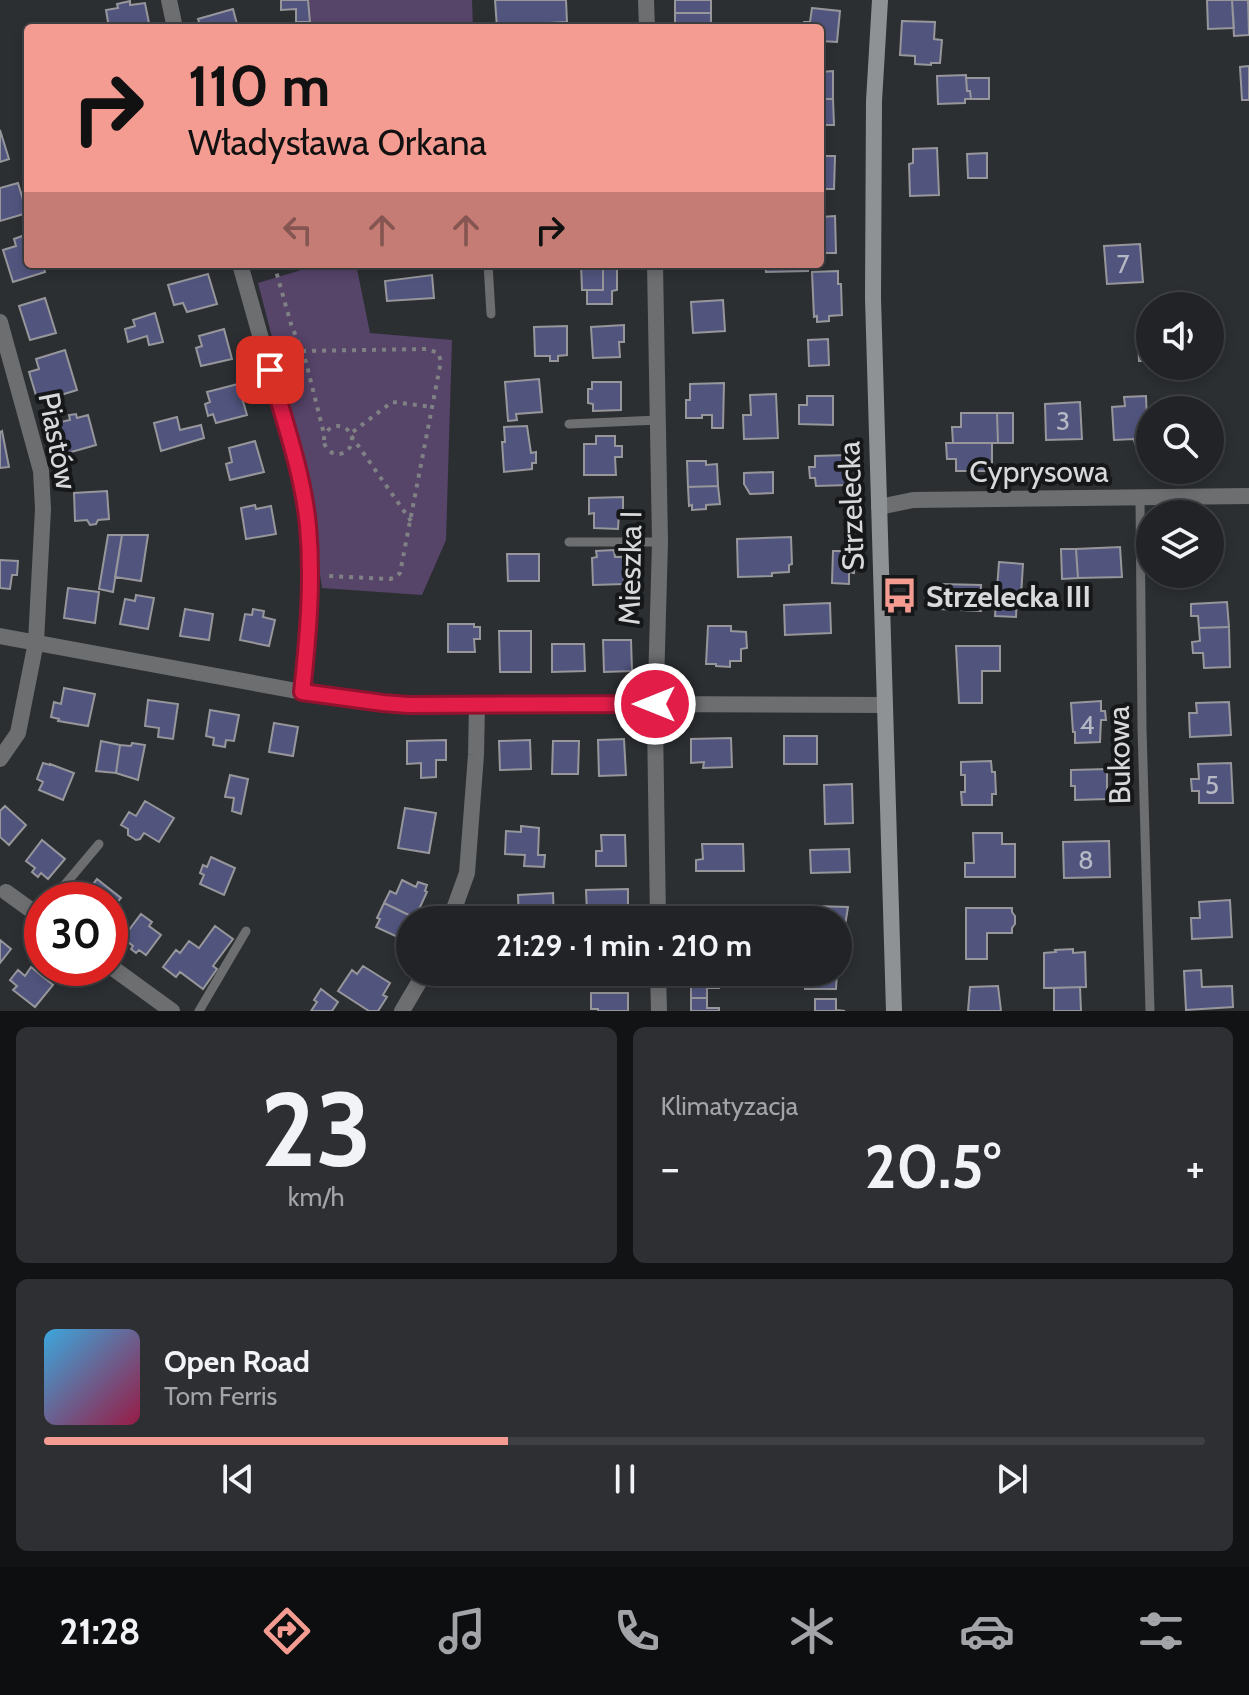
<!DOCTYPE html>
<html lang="pl">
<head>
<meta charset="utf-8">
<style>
	:root { --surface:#212326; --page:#2d2f32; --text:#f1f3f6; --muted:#a2a4a7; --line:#3e4043; --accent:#f59c92 }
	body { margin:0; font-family:Cabin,sans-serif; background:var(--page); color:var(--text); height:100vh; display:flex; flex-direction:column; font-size:30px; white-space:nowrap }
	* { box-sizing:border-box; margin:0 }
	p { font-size:26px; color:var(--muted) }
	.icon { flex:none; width:44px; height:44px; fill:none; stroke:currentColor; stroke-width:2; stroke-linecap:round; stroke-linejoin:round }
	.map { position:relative; height:1011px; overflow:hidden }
	.side { display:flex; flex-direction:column; gap:16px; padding:16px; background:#121315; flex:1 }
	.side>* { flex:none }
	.guide { position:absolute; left:24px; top:24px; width:800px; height:244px; border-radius:8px; box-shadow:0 4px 12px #0003,0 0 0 2px var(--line); background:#f59c92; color:#111; overflow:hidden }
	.buttons { position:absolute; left:1136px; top:292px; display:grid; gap:16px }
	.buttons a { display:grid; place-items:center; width:88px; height:88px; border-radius:50%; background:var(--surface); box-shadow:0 4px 12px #0003,0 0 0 2px var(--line); font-size:40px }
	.speed { position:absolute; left:24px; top:882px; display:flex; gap:16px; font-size:40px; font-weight:700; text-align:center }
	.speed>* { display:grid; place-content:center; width:104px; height:104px; border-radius:50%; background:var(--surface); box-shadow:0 4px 12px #0003,0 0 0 2px var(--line); line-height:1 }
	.speed .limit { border:12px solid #d22; background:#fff; color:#111 }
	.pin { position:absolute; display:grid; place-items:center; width:68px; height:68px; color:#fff; margin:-34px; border-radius:16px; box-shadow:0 4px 12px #0006 }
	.me { position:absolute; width:88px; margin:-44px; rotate:270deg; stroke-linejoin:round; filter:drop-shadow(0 0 6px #0008) }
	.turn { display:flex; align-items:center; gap:28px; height:168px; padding:0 32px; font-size:36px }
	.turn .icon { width:104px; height:104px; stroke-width:2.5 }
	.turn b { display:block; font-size:56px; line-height:68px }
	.lanes { display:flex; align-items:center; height:76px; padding:0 32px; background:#0003; justify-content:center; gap:40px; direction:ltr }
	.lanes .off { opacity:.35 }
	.big { font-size:60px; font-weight:700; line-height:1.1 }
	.side .widget { flex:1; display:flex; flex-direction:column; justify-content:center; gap:12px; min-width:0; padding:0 28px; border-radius:12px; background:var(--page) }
	.side .dial { align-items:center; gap:0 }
	.dial b { font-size:104px; line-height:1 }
	.song { display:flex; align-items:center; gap:24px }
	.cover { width:96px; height:96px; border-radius:12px; background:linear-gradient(135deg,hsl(200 70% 55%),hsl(340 70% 35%)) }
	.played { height:8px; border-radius:4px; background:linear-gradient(90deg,var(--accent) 40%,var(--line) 40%) }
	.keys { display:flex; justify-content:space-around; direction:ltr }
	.heat { display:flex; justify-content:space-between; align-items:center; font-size:44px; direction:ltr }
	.side .tiles { flex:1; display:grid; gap:16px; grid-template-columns:1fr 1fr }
	.widget:last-child { grid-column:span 2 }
	.trip { position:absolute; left:396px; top:906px; width:456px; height:80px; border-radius:40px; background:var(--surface); box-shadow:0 4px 12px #0003,0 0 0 2px var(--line); font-weight:700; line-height:80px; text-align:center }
	.dock { display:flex; height:128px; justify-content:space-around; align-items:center; background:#0d0e0f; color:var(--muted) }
	.dock .icon { width:56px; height:56px }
	.dock .current { color:var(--accent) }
	.dock b { font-size:36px; color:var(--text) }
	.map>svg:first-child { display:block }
	.green { fill:#564469 }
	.building { fill:#51557e; stroke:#96969b; stroke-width:2 }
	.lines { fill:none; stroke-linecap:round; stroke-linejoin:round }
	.path { stroke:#7f8184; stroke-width:4; stroke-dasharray:4 6; stroke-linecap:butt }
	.lane { stroke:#6c6e6f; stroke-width:9 }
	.street { stroke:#6c6e6f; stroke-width:16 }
	.secondary { stroke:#8f9294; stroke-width:16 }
	.route-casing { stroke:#92132f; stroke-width:20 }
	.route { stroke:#e11d48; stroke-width:14 }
	.labels { text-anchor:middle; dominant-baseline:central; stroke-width:8; stroke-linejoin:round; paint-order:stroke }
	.number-label { font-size:26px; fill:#b6b8c4 }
	.street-label { font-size:30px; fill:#d8d9db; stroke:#161718 }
	.poi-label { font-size:30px; font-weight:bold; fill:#d8d9db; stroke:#161718; text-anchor:start }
</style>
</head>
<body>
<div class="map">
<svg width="1249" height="1011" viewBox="0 0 1249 1011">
	<rect width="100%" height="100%" fill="#2c2f32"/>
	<path class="green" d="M309,0H472L473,28H309Z
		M321,264H356L370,333L452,340L446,540L422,595L322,588L301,449L258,283Z"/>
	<path class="building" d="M281,0H308L310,22H296V9L281,10Z
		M495,0H566L567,22L532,24V28H497Z
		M675,0H711V13H675Z
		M1207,0H1232L1234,28L1208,29Z
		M1232,0H1248L1249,35L1234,36Z
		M130,1V5L145,3L150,28H109L106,10L118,8L117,4Z
		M812,8L840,11L837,42L820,41V28H803L804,22H810Z
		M233,9L238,28H201L198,19Z
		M675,13H711V28H679V25H675Z
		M902,21L935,22L934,39L942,40L940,63H931V65L915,64V56L900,55Z
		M567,22V28H551V23Z
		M1249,66V100H1242L1240,67Z
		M833,71V99H820V72Z
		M966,75L967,91H970L971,99H965V103L938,104L937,76Z
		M966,78H989V99H971L970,91H967Z
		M820,99H833L834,125H820Z
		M0,130L9,159L0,162Z
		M937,148L939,195L910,196L909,164L913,163V149Z
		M987,153V178H968L967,154Z
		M820,156H835L834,189H820Z
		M18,183L27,213L0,221V188Z
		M835,216L836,253H820V217Z
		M28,234V264H43L45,272L13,282L3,250L16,246L14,239Z
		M1140,244L1143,282L1107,284L1104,246Z
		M581,264H603V290H582Z
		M765,264H808V271L766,272Z
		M603,265H617V290L612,291V304H587V290H603Z
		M838,271V284H841L842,315L829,316V321L817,322V316L814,317L812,272Z
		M208,274L217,304L187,312L183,303L174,305L168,285Z
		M432,275L434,298L387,301L385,281Z
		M45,298L56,333L30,340L19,306Z
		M723,300L725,331L693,333L691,302Z
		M155,313L163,342L149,345L147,336L128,342L125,329L135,326L133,320Z
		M624,325V342H619L620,357L593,358L591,327Z
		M567,326V355L558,356V361H550V356H535L534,327Z
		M224,329L232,359L201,366L196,348L202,346L199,336Z
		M1138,334H1150V361H1139Z
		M828,339L829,365L809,366L808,340Z
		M65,350L77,390L38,402L29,372L39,369L36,359Z
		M539,379L542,412L516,414L517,420L508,421L505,382Z
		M592,382H621V410L593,411V404L588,403V389H592Z
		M724,383L723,428H712V415H702V418H686V400H690V384Z
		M238,384L247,415L216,423L213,414L208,416L205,404L210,402L207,392Z
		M776,394L778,438L744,439L743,415H751L750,395Z
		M807,396H833V425L799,424V405H807Z
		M1146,396L1148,444H1135L1134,439L1114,440L1112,407L1125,406L1124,397Z
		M1080,402L1082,439L1046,440L1045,404Z
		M961,413H997L998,443H953L952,427H961Z
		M997,413H1013V443H998Z
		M76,414L77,418L88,415L96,445L64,454L56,423L70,420L69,415Z
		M177,417L180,430L201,425L204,438L161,451L154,423Z
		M527,426L531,453L536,452V463H532V469L504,472L502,442H505L504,427Z
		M2,431L9,467L0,468V432Z
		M596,436H615V446H622V457H615L616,475H584V444H596Z
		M255,441L264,472L230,480L226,464L232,462L229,448Z
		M946,443H992V471H956V459H947Z
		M848,455L849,485L816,486L815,478H810L809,467H815V456Z
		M687,461H706V465L717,464L718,486L688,487Z
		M773,472V493L750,494L744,484V473Z
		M718,486L720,504L706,505V509L692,510V505L689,506L688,487Z
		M107,491L109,519L98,520L96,524L90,525L87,520L75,521L74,493Z
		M623,497V514H619L618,529L594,528V513L589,514V498Z
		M255,505L256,509L271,506L276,534L246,539L241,508Z
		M108,535H122L113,592L99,589Z
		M122,535H148L141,581L115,577Z
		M791,537L792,564L789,565V572L772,573V576L738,577L737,539Z
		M1120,547L1122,577L1078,578L1076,549Z
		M1061,549H1076L1078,578L1062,579Z
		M614,550L615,557H623L624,584L593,585L592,558L597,557L596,551Z
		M833,551H850V566H854V573L849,572V584L832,583Z
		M507,554H539V581H508Z
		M0,560L18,561L17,575H12L10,589L0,588Z
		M999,562L1023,564L1021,596H1017L1016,617L995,616Z
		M941,584L981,585V611L940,609Z
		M68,588L99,592L95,623L64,618Z
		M136,595L154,598L148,629L120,624L125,599L135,601Z
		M1227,602L1229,627L1199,628L1198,616H1191V604Z
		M830,603L831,633L785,635L784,605Z
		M185,609L213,614L209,640L180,636Z
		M253,609L264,611L263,617L275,620L269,646L240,640L245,614L252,615Z
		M448,624H474V627H480V639H474L475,652H448Z
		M708,626H731V631L746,632L747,648L741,649V661H730V667L716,666V664H706Z
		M1229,627L1230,667L1204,668L1203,653H1193L1192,642L1200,641L1199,628Z
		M499,631H531V672H500Z
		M603,640H631L632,671L604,672Z
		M552,644H584L585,671L552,672Z
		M956,646H1000V671H982V703H959Z
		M64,688L95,694L88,726L58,721L59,719L51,717L54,702L61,704Z
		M148,700L178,704L173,739L158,737L159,728L145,726Z
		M1101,701V711H1105L1106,720H1101L1100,742L1075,743V732H1073L1071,703Z
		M1229,702L1231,735L1190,737L1189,713H1197L1196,703Z
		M210,710L239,715L234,741L226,740L225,747L213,745L214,738L206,736Z
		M274,723L298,727L293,756L269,752Z
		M784,736H817V764H784Z
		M731,738L732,767L703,768L704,762L691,763V739Z
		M624,739L626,775L599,776L598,740Z
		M446,740V760H436V777L421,778V763L407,764V741Z
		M530,740L531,769L500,770L499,741Z
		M101,741L120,745L116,773L96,771Z
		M553,741H579L578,774H552Z
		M132,743L145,745L138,780L116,773L120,745L131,746Z
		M991,761L992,772H995L996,794H992V805H962L961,792H965V775H961V762Z
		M43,763L50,765V764L74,773L63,800L39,790L43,782L37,779Z
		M1231,763L1233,803H1199V791H1192L1191,779H1199L1198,764Z
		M1107,769V799L1075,800V786H1071V770Z
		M230,775L248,779L241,814L232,811L234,798L225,797Z
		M852,784L853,823L825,824L824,785Z
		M145,801L174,818L159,842L144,833L140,839L136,840L128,835V829L121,825L129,812L136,816Z
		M5,806L26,825L9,845L0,837V811Z
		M405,808L436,813L429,853L398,848Z
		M521,826L539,828L538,855H545L544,867L524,866L525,855L505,854L506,831L521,832Z
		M973,833H1002V844H1015V877H965V863H974Z
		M601,835H625L626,866H596V851H602Z
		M42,840L65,859L48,879L41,873L38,877L32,872L35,868L26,861Z
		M1109,841L1110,877L1064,878L1063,842Z
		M702,844H743L744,871H696V860L703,859Z
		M849,849L850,872L811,873L810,850Z
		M211,857L235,868L224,895L200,884L204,875L200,873L203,865L207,867Z
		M97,879L121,898L110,911V900H81Z
		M402,880L416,887L418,882L427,885L425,891L427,892L415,918L384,903L390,891L396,894Z
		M628,889V912L587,913L586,890Z
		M553,893L554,920H519L518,895Z
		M1230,900L1232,937L1192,939L1191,918H1200L1199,902Z
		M384,903L415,918L414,920H410V928L404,940L376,927L380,919L377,918Z
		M813,906L848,907L845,926H847V940H838V920H813Z
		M966,908H1012V912L1015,916V924L1012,928V933H987V959H966Z
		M141,914L152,922L149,926L161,935L146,955L139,950L136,953L131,949L133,946L123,938Z
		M215,926L233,939L213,966L217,969L203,989L180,972L176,977L163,967L176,950L180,953L189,941L199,948Z
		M0,940L11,949L0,963Z
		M1073,949V953L1085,952L1086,987L1044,988V953L1056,952L1055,950Z
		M363,966L390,983L383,995L387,997L378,1011H369L338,991L352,970L357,974Z
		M31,967L53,985L35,1007L13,990L17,986L10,980L18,970L25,976Z
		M1201,970L1202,987L1232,986L1233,1007L1186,1010L1184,971Z
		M520,972H553V979H520Z
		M691,972H718L719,988H707V998H691Z
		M805,972H837L836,989H805Z
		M998,986L1001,1011H968L970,987Z
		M1080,987L1081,1011H1054V988Z
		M321,989L338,1002L332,1011H311L317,1002L314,1000Z
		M591,993H628V1011H598V1009H591Z
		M691,998H707V1008H719V1011H691Z
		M815,999H836V1010L845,1011H815Z"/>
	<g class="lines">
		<path class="path" d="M274,264L291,324L306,362L324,434
			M283,357L302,351L427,349L438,353L441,361L400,573L396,577L390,579L329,576
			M324 440a14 14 0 1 1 28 0a14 14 0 1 1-28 0Z
			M411,521L350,434L392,402L433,407"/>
		<path class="lane" d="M488,264L491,314
			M569,424L658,420
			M1140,498L1142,728L1150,1011
			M569,542H660
			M52,900L99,844
			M199,1011L246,931"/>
		<path class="street" d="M169,0L175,28
			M646,0L647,28
			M240,264L300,477L308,523L311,574L302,692
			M655,264L660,542L655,721L658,920
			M0,322L41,471L43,509L36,642L18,733L0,759
			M879,507L913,500L1249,496
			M0,636L302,692L383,703L884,705
			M6,892L42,918
			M450,920L467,873L476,755L477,705
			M110,966L172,1011
			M658,972L659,1011
			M402,1011L425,972"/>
		<path class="secondary" d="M880,0L874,101L873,298L894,1011"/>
	</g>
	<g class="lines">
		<defs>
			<path id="route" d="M270,370C284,421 303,473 308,526C313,582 308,637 302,692L383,703L408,705L655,704"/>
		</defs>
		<use href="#route" class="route-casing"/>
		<use href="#route" class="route"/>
	</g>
	<defs>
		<symbol id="bus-bare" viewBox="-9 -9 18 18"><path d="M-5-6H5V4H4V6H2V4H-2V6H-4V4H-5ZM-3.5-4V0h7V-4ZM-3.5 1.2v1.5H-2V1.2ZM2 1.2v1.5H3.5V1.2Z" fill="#f59c92" stroke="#161718" stroke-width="2.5" paint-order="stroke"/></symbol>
	</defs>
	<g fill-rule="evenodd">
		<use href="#bus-bare" x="874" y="570" width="51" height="51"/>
	</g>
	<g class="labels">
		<g class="number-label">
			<text x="1123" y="264">7</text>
			<text x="1063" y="421">3</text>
			<text x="1087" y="725">4</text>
			<text x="1212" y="785">5</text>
			<text x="1086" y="860">8</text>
		</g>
		<g class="street-label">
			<text transform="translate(58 441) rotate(79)">Piastów</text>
			<text x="1039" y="471">Cyprysowa</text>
			<text transform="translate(851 506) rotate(-92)">Strzelecka</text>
			<text transform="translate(630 568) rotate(-89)">Mieszka I</text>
			<text transform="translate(1119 755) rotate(-91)">Bukowa</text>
		</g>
		<g class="poi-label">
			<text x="926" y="596">Strzelecka III</text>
		</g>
	</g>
</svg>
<div class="buttons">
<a><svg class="icon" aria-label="sound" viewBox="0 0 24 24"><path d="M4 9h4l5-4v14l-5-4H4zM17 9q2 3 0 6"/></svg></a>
<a><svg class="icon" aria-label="search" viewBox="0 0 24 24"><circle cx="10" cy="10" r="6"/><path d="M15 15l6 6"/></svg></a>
<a><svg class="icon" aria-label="layers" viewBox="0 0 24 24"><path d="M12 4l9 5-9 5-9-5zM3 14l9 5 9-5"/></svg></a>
</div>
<div class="speed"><div class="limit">30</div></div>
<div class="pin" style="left:270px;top:370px;background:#d93025"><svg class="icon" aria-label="arrive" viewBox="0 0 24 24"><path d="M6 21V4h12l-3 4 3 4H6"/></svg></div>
<svg class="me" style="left:655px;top:704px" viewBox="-20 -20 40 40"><circle r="17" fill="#e11d48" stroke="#fff" stroke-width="3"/><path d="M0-11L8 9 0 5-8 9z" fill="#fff"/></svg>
<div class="trip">21:29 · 1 min · 210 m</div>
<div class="guide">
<div class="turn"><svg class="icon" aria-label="right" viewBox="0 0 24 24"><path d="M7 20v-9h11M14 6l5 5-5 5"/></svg><div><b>110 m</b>Władysława Orkana</div></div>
<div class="lanes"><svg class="icon off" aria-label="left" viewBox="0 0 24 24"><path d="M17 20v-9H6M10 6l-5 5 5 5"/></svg><svg class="icon off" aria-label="ahead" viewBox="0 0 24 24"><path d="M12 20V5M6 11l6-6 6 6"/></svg><svg class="icon off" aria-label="ahead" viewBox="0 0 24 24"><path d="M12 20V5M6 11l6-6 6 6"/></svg><svg class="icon" aria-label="right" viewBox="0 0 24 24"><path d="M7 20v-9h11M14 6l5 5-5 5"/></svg></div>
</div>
</div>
<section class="side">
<div class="tiles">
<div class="widget dial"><b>23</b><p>km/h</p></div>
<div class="widget"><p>Klimatyzacja</p>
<div class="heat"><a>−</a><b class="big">20.5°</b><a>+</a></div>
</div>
<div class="widget">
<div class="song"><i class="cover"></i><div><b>Open Road</b><p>Tom Ferris</p></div></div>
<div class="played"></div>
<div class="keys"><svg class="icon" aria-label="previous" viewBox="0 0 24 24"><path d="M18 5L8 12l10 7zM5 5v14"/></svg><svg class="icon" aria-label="pause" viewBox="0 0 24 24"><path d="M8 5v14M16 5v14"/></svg><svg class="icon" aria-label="next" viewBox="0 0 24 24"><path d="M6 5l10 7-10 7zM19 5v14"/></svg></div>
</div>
</div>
</section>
<nav class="dock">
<b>21:28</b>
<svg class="icon current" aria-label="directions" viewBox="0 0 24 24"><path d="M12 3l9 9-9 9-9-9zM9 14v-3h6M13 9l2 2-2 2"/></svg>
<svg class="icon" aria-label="music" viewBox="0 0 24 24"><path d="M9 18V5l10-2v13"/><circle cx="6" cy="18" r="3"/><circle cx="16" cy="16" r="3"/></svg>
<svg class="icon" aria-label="phone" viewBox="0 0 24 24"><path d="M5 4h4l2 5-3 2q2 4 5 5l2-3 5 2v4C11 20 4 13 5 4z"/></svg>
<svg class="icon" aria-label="climate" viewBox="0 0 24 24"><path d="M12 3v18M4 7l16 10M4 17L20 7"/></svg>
<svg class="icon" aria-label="car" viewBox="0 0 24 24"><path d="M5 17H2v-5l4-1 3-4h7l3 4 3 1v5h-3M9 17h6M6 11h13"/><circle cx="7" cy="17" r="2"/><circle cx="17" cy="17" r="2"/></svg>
<svg class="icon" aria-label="filters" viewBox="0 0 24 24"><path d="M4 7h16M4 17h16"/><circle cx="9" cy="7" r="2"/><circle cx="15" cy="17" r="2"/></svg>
</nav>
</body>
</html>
